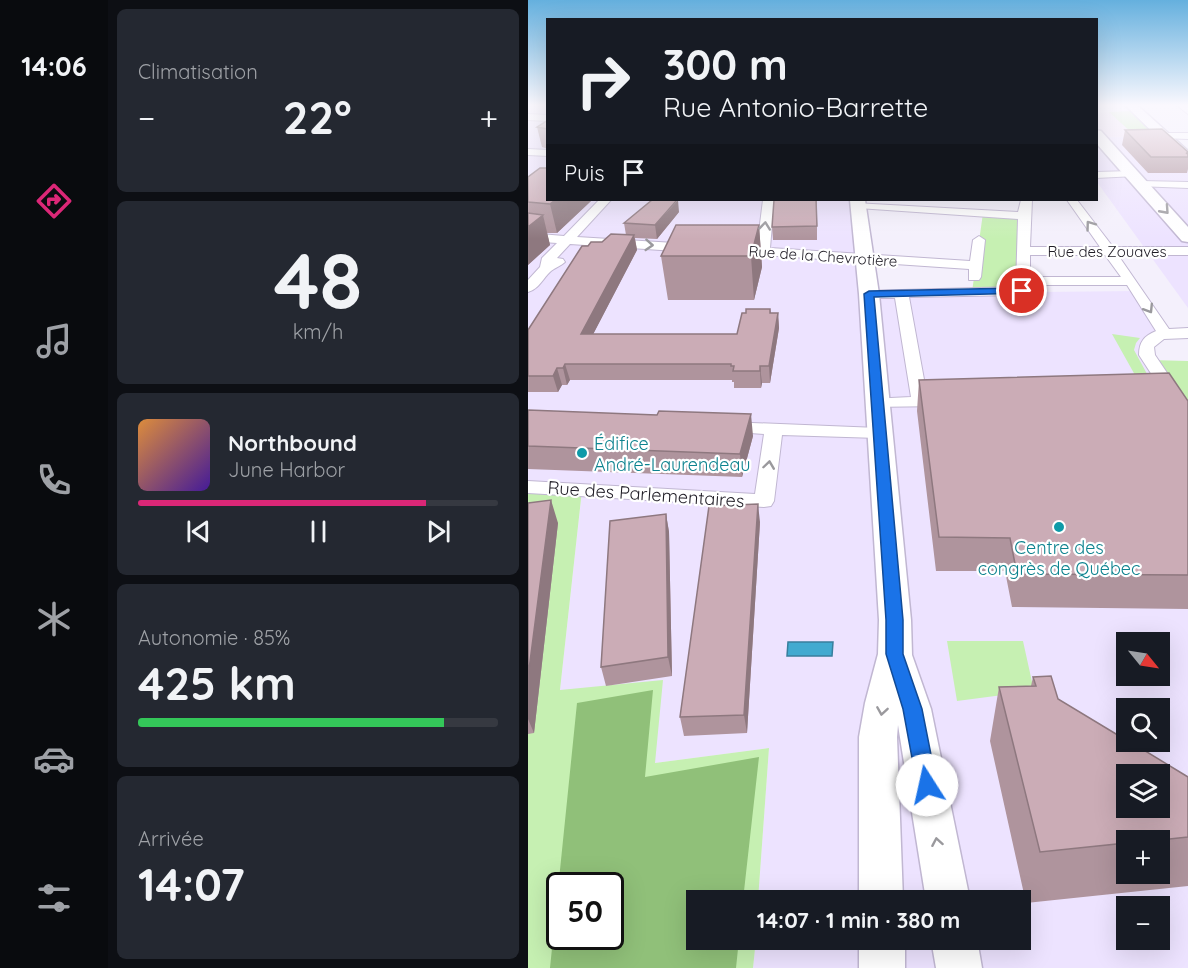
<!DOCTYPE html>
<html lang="fr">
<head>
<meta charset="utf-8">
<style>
	:root { --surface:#171b24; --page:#242831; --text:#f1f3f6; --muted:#9ea1a6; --line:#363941; --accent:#db2777 }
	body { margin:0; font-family:Quicksand,sans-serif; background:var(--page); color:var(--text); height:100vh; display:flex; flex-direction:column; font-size:22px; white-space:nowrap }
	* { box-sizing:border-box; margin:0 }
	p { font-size:20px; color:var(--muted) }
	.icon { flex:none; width:33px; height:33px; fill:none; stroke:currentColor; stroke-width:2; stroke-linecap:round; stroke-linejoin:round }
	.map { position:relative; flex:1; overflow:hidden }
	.side { display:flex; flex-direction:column; gap:9px; padding:9px; background:#0d0f14; width:420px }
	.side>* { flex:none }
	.banner { position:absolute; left:18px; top:18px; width:552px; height:183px; border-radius:0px; box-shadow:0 6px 24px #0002; background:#171b24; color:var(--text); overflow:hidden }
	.needle { width:39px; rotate:120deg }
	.buttons { position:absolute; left:588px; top:632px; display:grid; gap:12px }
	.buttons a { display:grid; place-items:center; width:54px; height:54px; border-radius:0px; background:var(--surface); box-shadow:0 6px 24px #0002; font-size:30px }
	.speed { position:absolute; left:18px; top:872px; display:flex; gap:12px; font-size:30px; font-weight:700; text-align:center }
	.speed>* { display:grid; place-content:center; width:78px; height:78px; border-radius:50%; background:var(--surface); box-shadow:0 6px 24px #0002; line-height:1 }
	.speed .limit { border:3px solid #111; border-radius:9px; background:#fff; color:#111 }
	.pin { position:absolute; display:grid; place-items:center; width:51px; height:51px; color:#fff; margin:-26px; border:3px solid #fff; border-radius:50%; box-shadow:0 2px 6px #0007 }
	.me { position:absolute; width:66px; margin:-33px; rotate:350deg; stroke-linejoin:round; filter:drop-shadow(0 0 4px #0008) }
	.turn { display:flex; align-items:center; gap:21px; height:126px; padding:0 18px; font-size:27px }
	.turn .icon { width:78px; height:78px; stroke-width:2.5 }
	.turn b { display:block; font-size:42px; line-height:51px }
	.then { display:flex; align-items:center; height:57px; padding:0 18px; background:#0003; gap:12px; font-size:22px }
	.big { font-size:45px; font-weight:700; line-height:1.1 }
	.side .widget { flex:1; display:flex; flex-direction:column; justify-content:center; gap:9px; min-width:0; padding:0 21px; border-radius:9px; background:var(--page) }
	.side .dial { align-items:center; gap:0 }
	.dial b { font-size:78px; line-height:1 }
	.song { display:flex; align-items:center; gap:18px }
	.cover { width:72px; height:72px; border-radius:9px; background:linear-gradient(135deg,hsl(30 70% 55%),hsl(260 70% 35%)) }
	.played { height:6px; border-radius:3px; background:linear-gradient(90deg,var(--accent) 80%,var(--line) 80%) }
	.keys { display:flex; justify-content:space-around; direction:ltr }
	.heat { display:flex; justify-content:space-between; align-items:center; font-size:33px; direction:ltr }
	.charge { height:9px; border-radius:4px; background:linear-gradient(90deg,#34c759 85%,var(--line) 0) }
	.trip { position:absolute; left:158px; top:890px; width:345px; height:60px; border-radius:0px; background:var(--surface); box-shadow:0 6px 24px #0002; font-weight:700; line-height:60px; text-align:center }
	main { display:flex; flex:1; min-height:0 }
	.dock { display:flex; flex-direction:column; width:108px; justify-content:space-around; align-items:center; background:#090b0e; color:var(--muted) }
	.dock .icon { width:42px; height:42px }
	.dock .current { color:var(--accent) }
	.dock b { font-size:27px; color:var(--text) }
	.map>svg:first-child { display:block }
	.built { fill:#ede3ff; fill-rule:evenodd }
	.education { fill:#f2e3f6 }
	.green { fill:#c6f0b2; fill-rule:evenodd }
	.forest { fill:#90c079; fill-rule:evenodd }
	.water { fill:#42aad0; stroke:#387f9d; stroke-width:1.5 }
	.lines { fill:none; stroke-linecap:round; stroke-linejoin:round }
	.street-casing { stroke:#c1b7d2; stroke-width:2 }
	.secondary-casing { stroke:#c1b7d2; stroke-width:3 }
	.street { fill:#fff; fill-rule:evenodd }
	.secondary { fill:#fff; fill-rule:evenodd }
	.wall { fill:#af949d; fill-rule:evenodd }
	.shaded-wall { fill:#8e787f }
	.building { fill:#cbacb6; stroke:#8e787f; stroke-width:1.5; fill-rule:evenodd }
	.oneway { stroke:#9a999d }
	.route { fill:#1a73e8; stroke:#114b97; stroke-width:1.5 }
	.culture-dot { fill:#0f9aa8; stroke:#fff; stroke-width:2 }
	.labels { text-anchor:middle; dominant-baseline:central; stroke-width:4.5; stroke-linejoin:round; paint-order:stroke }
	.far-street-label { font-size:15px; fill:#1f1c25; stroke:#fff }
	.culture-label { font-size:18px; fill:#0d838f; stroke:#fff; text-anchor:start }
	.street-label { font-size:18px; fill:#1f1c25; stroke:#fff }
</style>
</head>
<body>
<main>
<nav class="dock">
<b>14:06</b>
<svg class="icon current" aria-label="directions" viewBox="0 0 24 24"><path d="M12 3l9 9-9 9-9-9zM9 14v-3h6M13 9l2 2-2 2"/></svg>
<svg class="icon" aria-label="music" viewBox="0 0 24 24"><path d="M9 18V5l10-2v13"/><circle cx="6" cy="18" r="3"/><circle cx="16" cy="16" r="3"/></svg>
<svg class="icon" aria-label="phone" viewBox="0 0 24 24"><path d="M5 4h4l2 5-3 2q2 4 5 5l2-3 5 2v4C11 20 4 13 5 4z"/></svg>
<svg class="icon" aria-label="climate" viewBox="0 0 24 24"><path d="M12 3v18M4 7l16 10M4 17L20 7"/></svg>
<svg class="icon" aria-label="car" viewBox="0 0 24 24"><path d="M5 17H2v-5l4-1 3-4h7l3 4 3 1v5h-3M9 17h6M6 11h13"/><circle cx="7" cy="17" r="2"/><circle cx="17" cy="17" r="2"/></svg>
<svg class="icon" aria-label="filters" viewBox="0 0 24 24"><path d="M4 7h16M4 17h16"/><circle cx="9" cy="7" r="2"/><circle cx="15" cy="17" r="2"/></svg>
</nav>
<section class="side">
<div class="widget"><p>Climatisation</p>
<div class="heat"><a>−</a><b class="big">22°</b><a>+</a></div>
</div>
<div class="widget dial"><b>48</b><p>km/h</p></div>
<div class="widget">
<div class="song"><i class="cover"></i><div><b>Northbound</b><p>June Harbor</p></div></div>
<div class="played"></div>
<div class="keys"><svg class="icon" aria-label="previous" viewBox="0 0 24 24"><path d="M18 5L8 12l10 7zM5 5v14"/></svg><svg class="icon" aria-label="pause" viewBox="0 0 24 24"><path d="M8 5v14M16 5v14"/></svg><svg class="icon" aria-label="next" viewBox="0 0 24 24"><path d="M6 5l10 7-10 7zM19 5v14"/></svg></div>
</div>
<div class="widget"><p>Autonomie · 85%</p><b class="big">425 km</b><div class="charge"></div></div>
<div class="widget"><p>Arrivée</p><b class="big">14:07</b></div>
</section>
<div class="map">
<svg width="660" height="968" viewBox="0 0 660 968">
	<rect width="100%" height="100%" fill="#f4f0fc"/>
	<path class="built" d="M0,104H19L20,200H329L341,294L610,291L636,333L617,347L660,417V968H225L228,939H492V900H230L241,748L127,763L32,690L54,491L0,487ZM598,642H632V675H598ZM598,708H632V741H598ZM598,774H632V807H598ZM598,840H632V873H598ZM598,906H632V939H598Z
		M568,134L571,137L636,136L660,159V308L569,182Z"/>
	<path class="education" d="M609,111L636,136L571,137L569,134L568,113Z"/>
	<path class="green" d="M604,111L626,134H605L581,112Z
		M455,213L495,216L494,291L444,292Z
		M584,334L612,338L608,343L606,350L624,383L612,384Z
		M622,360L660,361V417Z
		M0,487L54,490L32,690L135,680L127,763L241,748L230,900H168V939H228L225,968H0ZM32,885H82V936H32Z
		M419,641H495L506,691L429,701Z"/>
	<path class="forest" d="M125,690L117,777L231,757L215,900H168V939H211L208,968H22L49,703ZM32,885H82V936H32Z"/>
	<path class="water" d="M260,642H305L304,656H259Z"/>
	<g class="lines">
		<defs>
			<path id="street" d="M647,104H656L660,107V114Z
				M0,114L20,115V121L0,120Z
				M636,133H660V139L633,138L631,136Z
				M0,149L20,150V156L0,155Z
				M604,171L609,174L608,176L568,178V172Z
				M613,181L660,182V188L609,186V182Z
				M71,200H83L49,237L163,244L169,248L163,252L42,244L29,258L35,259L37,262C33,266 28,267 23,271C15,278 11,289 0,292V280L12,267L14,258L29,243L0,241V233L36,236Z
				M235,200H246L242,248L442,261L445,240L451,236L457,240L453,277L451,280H441V269L203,253L201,250L207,246L229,248Z
				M493,200H504L502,247H572L539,200H549L585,247H660V255H590L641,329L660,328V338L636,339L626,347L627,355L660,404V422L654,421L611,355C611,342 616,336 628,331L599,285H502L499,294L494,295L381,297L399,396L421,397L424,401L421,405L415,406L342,407L339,403L342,399L383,397L367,298H341L334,294L336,291L488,287L490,219L330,208L326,207V203L490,212ZM502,255H577L593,277H502Z
				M200,422L350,428L356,429L359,433L356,437L350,438L254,435L246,501L243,506L236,507L0,493V481L227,494L236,434L194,431L191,427L194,423Z"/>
			<path id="secondary" d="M596,104H608L660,151V163L655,162Z
				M568,130L573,131L660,227V242L654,241L568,143Z
				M322,200H337L351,294L383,620L384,655L403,709L442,900H398L370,725L369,737L375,900H331V737L337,703L350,654L351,620L331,294Z
				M331,939H377V968H331Z
				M403,939H449L454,968H408Z"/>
		</defs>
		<use href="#street" class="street-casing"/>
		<use href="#secondary" class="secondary-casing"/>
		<use href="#street" class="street"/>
		<use href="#secondary" class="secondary"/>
	</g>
	<path class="wall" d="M20,120V149L14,147L9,127Z
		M597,130L660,152V169L659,173H620L594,145Z
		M289,200V240H245L244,227Z
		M63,201L29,233H19L22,245L0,265V202Z
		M151,212L129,239L107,238L109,250L65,334H209L218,313L242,309L243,313H250L251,328L242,383H234L233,388H206V382H204V380H42L39,385H34L30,392H0V330L60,246L98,235L96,223Z
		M231,225L234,267L226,300H140L133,256Z
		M391,380L660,401V609L484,607L477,571H408L389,411Z
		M0,410L225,436L214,477L0,469Z
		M0,503L30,523L6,733L0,734Z
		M138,514L141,532L144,676L78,686L73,667Z
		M232,522L219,733L156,736L152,717Z
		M505,677L530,699L660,777V886L498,903L462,741L471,687L503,686ZM598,840H632V873H598Z"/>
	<path class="shaded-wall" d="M27,200H63V201L29,233L22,204Z
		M150,200L151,212L129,239L127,225Z
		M15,215L22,245L0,265V227Z
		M231,225L234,267L226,300L223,256Z
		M106,235L109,250L57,350L53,334Z
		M250,313L251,328L242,383L241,366Z
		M37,364L42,380L39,385L35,368Z
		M232,366L234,383L233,388L232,371Z
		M29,368L34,385L30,392L25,376Z
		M223,414L225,436L214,477L212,454Z
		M23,500L30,523L6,733L0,719V677Z
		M230,504L232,522L219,733L216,715Z
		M138,514L141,532L144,676L140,657Z"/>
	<path class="building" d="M20,120V129L9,127Z
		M634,129L660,152V153H658L660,154V157H623L597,130Z
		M12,168H20V200H27L22,204L0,202V177Z
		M124,200H149L127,225L96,223Z
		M246,200H288L289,226L244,227Z
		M0,213L15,215L0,227Z
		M148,225H231L223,256H133Z
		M83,234L106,235L53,334H209L214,313H218V309H242V313H250L241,366H232V371H205L206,366H203V364H37L35,368H29L25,376H0V330L54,246H60L63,242H74Z
		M641,373L660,401V575L489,574L482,538L411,537L391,380Z
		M0,410L129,415L131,411L223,414L212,454L0,446Z
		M23,500L0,677V503Z
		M230,504L216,715L152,717L181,506Z
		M138,514L140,657L73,667L82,521Z
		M523,676L530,699L598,740V741H601L660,777V837L632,840H598V843L512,852L471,687L508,686L505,677ZM598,774H632V807H598Z"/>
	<defs><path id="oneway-chevron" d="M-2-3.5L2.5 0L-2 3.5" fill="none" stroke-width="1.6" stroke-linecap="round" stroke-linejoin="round" transform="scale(1.5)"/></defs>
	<g class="oneway">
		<use href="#oneway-chevron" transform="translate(637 210) rotate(48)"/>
		<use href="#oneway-chevron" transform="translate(562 225) rotate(-126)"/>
		<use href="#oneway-chevron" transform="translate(237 226) rotate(-84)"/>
		<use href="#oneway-chevron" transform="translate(121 245) rotate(4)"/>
		<use href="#oneway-chevron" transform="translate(621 309) rotate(58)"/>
		<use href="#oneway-chevron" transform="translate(241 465) rotate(-82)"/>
		<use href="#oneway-chevron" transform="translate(354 711) rotate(99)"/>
		<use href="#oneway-chevron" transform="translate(409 842) rotate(-100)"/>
	</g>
	<linearGradient id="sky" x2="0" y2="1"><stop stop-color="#65b0de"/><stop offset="0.44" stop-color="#faf8fe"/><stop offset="1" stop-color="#faf8fe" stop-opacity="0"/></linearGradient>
	<rect width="660" height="239" fill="url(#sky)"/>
	<path class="route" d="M494,288L497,289V293L346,297L375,620V654L394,709L409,785L406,792L399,794L392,792L389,785L375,709L358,654V620L336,294L341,291Z"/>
	<g class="culture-dot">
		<circle cx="54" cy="453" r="6"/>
		<circle cx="531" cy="527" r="6"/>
	</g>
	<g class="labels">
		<g class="far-street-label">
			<text x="579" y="251">Rue des Zouaves</text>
			<text transform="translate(295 256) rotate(4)">Rue de la Chevrotière</text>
		</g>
		<g class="culture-label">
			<text x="66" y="443">Édifice<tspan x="66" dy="21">André-Laurendeau</tspan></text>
			<text x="531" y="547" text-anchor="middle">Centre des<tspan x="531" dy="21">congrès de Québec</tspan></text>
		</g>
		<g class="street-label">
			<text transform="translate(118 494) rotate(4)">Rue des Parlementaires</text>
		</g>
	</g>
</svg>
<div class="buttons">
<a><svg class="needle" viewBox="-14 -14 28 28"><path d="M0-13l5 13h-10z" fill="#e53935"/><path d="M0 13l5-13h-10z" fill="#9ea1a6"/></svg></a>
<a><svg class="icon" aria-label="search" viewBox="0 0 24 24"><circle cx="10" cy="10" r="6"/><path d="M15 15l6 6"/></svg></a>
<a><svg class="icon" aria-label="layers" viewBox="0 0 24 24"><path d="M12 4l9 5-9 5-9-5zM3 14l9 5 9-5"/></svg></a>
<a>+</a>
<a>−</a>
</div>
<div class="speed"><div class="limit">50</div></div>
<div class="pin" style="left:494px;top:291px;background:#d93025"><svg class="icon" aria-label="arrive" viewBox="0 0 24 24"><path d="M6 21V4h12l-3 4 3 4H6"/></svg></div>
<svg class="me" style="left:399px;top:785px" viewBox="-20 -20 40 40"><circle r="19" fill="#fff"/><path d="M0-13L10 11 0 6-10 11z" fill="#1a73e8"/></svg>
<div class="trip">14:07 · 1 min · 380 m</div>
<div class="banner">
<div class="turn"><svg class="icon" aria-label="right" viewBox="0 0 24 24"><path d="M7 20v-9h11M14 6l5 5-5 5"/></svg><div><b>300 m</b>Rue Antonio-Barrette</div></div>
<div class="then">Puis<svg class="icon" aria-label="arrive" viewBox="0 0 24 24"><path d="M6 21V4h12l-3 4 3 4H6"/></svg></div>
</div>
</div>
</main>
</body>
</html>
